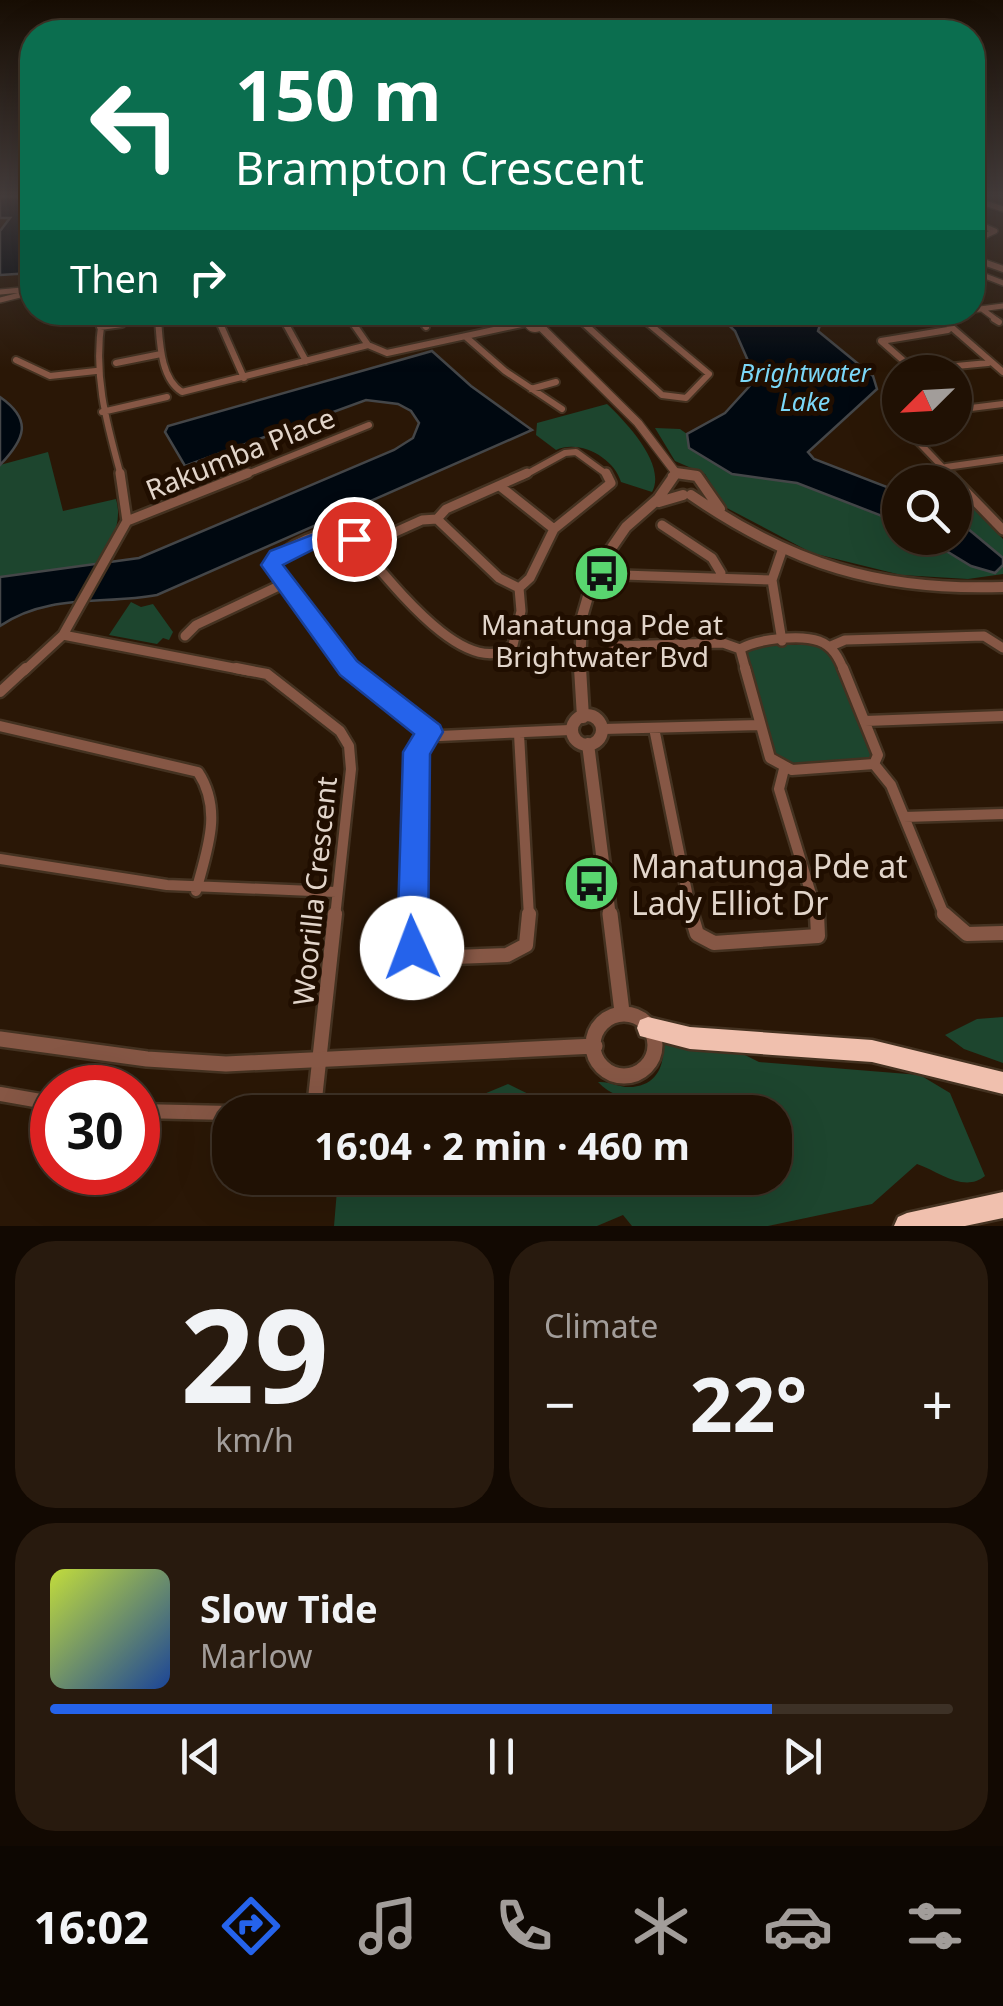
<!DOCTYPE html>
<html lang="en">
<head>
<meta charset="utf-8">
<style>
	:root { --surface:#201104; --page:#281a0e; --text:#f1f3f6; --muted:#a29d9a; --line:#3d3126; --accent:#2563eb }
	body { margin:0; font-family:"Noto Sans",sans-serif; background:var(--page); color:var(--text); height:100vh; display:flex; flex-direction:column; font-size:38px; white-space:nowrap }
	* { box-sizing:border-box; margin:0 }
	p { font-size:32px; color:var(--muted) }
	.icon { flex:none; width:55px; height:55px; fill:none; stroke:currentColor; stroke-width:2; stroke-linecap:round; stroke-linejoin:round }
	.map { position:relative; height:1226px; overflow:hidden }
	.panel { display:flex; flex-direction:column; gap:15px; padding:15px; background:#120902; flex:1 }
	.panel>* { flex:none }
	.guide { position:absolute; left:20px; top:20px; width:965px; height:305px; border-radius:40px; box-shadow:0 10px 40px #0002,0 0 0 2px var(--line); background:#0b6e4f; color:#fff; overflow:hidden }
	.needle { width:65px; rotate:246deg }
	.fabs { position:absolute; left:882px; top:355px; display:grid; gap:20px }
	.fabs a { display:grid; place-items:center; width:90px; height:90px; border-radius:50%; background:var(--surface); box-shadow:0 10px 40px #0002,0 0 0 2px var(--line); font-size:50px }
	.speed { position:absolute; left:30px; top:1065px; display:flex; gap:20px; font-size:50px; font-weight:700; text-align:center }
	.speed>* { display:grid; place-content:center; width:130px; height:130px; border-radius:50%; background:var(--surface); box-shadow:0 10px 40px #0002,0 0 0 2px var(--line); line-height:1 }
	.speed .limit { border:15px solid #d22; background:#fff; color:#111 }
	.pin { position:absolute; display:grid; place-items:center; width:85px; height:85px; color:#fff; margin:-42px; border:5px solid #fff; border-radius:50%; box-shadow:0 2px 10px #0007 }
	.me { position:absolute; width:110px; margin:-55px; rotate:358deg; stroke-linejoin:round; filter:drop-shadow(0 0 8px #0008) }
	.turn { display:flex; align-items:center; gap:35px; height:210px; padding:0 50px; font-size:45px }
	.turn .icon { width:130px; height:130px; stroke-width:2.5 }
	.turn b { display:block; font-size:70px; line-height:85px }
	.then { display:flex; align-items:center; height:95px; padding:0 50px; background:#0003; gap:20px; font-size:38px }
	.big { font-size:75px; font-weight:700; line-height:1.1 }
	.panel .tile { flex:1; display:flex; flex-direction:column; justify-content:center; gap:15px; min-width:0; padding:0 35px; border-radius:40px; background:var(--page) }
	.panel .dial { align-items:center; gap:0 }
	.dial b { font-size:130px; line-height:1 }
	.song { display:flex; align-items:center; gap:30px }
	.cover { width:120px; height:120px; border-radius:15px; background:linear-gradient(135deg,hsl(70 70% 55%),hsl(220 70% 35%)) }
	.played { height:10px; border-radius:5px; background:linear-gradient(90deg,var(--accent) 80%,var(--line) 80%) }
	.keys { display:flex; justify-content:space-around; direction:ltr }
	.heat { display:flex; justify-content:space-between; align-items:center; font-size:55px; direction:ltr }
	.panel .tiles { flex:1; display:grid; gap:15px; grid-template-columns:1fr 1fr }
	.tile:last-child { grid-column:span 2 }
	.trip { position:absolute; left:212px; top:1095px; width:580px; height:100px; border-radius:40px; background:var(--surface); box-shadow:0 10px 40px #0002,0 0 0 2px var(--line); font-weight:700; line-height:100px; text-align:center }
	.tab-bar { display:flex; height:160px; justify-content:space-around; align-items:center; background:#0d0702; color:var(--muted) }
	.tab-bar .icon { width:70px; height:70px }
	.tab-bar .current { color:var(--accent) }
	.tab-bar b { font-size:45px; color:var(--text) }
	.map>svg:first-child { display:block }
	.green { fill:#1d452e }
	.water { fill:#000810; stroke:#444648; stroke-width:2.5 }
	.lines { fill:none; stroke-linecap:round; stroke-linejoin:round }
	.minor-far4-casing { stroke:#443221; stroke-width:8 }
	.minor-far3-casing { stroke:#443221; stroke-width:10 }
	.minor-far2-casing { stroke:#443221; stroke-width:14 }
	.minor-far1-casing { stroke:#443221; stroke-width:15 }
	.minor-casing { stroke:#443221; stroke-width:19 }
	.tertiary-far4-casing { stroke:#443221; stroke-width:9 }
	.tertiary-far3-casing { stroke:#443221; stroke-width:11 }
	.tertiary-far2-casing { stroke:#443221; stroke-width:15 }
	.tertiary-far1-casing { stroke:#443221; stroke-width:18 }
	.tertiary-casing { stroke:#443221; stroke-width:20 }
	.motorway-casing { stroke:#443221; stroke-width:5 }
	.minor-far4 { stroke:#865745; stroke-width:5 }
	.minor-far3 { stroke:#865745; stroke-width:6 }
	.minor-far2 { stroke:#865745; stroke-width:9 }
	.minor-far1 { stroke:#865745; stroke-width:10 }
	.minor { stroke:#865745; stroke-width:14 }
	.tertiary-far4 { stroke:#865745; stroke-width:6 }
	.tertiary-far3 { stroke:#865745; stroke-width:8 }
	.tertiary-far2 { stroke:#865745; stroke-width:10 }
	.tertiary-far1 { stroke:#865745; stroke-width:12 }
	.tertiary { stroke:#865745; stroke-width:15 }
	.motorway { fill:#f0c0ae; fill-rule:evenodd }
	.route { fill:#2563eb; stroke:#184099; stroke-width:2.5 }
	.labels { text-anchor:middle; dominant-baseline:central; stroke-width:10; stroke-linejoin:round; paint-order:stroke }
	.far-water-label { font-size:25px; font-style:italic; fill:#7bd8f8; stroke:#200e00 }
	.street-label { font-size:28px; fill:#e2d5ca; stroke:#200e00 }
	.poi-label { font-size:28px; fill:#e2d5ca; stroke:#200e00 }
	.near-poi-label { font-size:32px; fill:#e2d5ca; stroke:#200e00; text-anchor:start }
</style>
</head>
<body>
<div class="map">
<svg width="1003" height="1226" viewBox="0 0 1003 1226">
	<rect width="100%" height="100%" fill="#2a1706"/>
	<path class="green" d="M607,404C626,422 667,465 652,492L621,482C614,458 580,439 556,450L536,435L537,423Z
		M655,428L680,429L687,434L689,448C738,482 747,470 798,483C834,493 867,507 900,523V538C941,538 955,563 995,570L1003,565V574L968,579L901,575L812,553L725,507L705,474L675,461Z
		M48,452L63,511L116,499C123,522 111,545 98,564L0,577V465Z
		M962,495L1003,539V558L955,518V496Z
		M131,602L141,607L153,604L173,632L169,640L163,638L157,644L109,635Z
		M820,644L833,653L872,750L869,761L792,765L777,758L744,652L753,646Z
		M1003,1017V1063L964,1049L945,1035L977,1019Z
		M659,1036L731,1048L759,1062L920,1075L950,1093L985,1176C964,1193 940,1172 917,1164L872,1204L768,1226H632L623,1215L597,1226H334L338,1178H775V1112H724L711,1095C674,1091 626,1113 598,1082C609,1081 618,1087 629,1087C659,1087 669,1059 659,1036Z
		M508,1084L551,1105L552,1112H455L467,1101Z"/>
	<path class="water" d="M0,197H32V273L0,275V231L10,218H0Z
		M716,313H845L820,325L818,331L873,376L877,389L808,452L814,459L900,492V523L797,483L732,474L689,448L687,434L725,413L756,379L735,331Z
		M432,351L471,386L532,430L157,595C104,605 48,593 0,626V577L139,558L394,450L413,438L419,423L411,411L398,404L366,400L185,466L165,432L168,426Z
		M0,397C33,420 25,439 0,465Z
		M955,518L1003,558V565L995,573L971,566L925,538H955Z"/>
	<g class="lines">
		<defs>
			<path id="minor-far4" d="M972,199L1003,209
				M972,221L995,231L972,242
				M972,271L1003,283
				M0,292L22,290
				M0,300L32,292
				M982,309L998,321
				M972,310L1003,306
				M158,312L159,321
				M280,312L285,321
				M346,312L352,321
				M415,312L422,321
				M572,312L582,321
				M635,312L646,321
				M934,312L944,321
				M216,313L219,321
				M544,319L571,312
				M102,321L103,312
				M166,321L219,312"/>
			<path id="minor-far3" d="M102,319C93,375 106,421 121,476
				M158,319C160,342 160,378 182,392L368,345
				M218,319L244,378
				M283,319L306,361
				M350,319L368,345L387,353L526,323
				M420,319L426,327
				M579,319L662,395L686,398L709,374L643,319
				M942,319L1003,372
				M994,319L999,322
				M161,322L181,319
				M100,327L122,324
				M948,330L881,341L914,370L988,363
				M466,337L505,371L562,409
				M16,360L50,376L96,371
				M116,363L161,354
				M531,389L556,382
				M955,410L1003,404
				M102,412L167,397
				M905,428L951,476
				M946,467L1003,459
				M242,476L369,425
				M523,476L565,453L576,452L609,476"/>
			<path id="minor-far2" d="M948,473L1003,530
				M501,487L554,529
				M437,519L499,578L519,588
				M127,521L248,473
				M662,525L712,558L721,573
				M362,547L422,520L437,519L446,509L527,473
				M623,575L772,580
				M519,588L530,578L554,529L611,483L606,473
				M63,635L249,671
				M185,636L196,625L283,584
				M782,641L772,580L783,548
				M613,646L723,643L740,649
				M831,646L845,640L984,636L1003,648
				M24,671L63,635L127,521L120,473
				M352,671L272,565C289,543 321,530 348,533C378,563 463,687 513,645L521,611L519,588
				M746,671L740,649C757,639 800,634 819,641C833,646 839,658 844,671"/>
			<path id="minor-far1" d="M236,668L267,674L340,731L349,746L351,769L335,917
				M349,668L440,736L570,730
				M745,668L770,758L792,770L874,764L878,755L843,668
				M0,692L26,668
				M865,721L1003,716
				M0,726L198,772C223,810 207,850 196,891
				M654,728L692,917
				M603,729L760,725
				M519,734L529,917
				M874,764L891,785L945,917
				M784,769L779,789L818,917
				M904,817L1003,814
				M0,859L167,885L336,892
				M410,917L417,752L430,732"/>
			<path id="minor" d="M410,914L409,938L419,955L428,958L507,955L526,945L529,914
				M691,914L697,934L714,943L818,936L817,914
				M944,914L967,934L1003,933
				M0,1094L52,1103
				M138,1111L230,1113
				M299,1112L315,1099L335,914"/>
			<path id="tertiary-far4" d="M972,258L1003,269"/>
			<path id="tertiary-far3" d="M528 321a7 7 0 1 1 14 0a7 7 0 1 1-14 0Z
				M540,326L638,423L676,473
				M676,473L694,476
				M672,476L676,473"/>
			<path id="tertiary-far2" d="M676,473L697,476L720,509
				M691,495C793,565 879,591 1003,587
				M659,502L683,495
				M580,671L582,617L595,572L626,527L658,499L676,473"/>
			<path id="tertiary-far1" d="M580,668L583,717
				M572 730a15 15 0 1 1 30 0a15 15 0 1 1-30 0Z
				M588,744L610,917"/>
			<path id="tertiary" d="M610,914L622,1012
				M593 1045a31 31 0 1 1 62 0a31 31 0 1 1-62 0Z
				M0,1039L147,1059L226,1064L595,1046"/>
			<path id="motorway" d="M648,1017L690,1027L872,1040L1003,1072V1094L872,1062L690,1049L640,1036L637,1028L640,1020Z
				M1003,1192V1218L965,1226H894L898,1217L907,1213Z"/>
		</defs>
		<use href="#minor-far4" class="minor-far4-casing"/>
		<use href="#minor-far3" class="minor-far3-casing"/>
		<use href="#minor-far2" class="minor-far2-casing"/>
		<use href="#minor-far1" class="minor-far1-casing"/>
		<use href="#minor" class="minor-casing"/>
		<use href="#tertiary-far4" class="tertiary-far4-casing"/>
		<use href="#tertiary-far3" class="tertiary-far3-casing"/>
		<use href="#tertiary-far2" class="tertiary-far2-casing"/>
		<use href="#tertiary-far1" class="tertiary-far1-casing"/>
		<use href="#tertiary" class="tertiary-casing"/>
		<use href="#motorway" class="motorway-casing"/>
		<use href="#minor-far4" class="minor-far4"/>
		<use href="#minor-far3" class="minor-far3"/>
		<use href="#minor-far2" class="minor-far2"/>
		<use href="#minor-far1" class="minor-far1"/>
		<use href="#minor" class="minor"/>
		<use href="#tertiary-far4" class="tertiary-far4"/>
		<use href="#tertiary-far3" class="tertiary-far3"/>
		<use href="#tertiary-far2" class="tertiary-far2"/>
		<use href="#tertiary-far1" class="tertiary-far1"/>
		<use href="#tertiary" class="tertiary"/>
		<use href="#motorway" class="motorway"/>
	</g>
	<linearGradient id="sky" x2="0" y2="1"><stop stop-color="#170d03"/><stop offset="0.53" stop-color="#443c3b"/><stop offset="1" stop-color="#443c3b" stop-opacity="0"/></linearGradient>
	<rect width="1003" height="369" fill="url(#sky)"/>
	<path class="route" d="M340,524L362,534V544L334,539L283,565L357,661L440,725L443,732L430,754L428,948L423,959L412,963L401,959L397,948L403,752L414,734L340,675L261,565L270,551Z"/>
	<defs>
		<symbol id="bus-disc" viewBox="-11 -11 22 22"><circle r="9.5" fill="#59d56f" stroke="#200e00"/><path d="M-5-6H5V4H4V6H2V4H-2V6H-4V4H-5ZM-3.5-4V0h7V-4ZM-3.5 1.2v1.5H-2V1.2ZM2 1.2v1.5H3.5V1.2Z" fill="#111"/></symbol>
	</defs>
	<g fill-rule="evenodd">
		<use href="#bus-disc" x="570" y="542" width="63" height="63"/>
		<use href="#bus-disc" x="560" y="852" width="63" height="63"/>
	</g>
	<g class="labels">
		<g class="far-water-label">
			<text x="805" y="372">Brightwater<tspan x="805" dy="29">Lake</tspan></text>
		</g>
		<g class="street-label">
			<text transform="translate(240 453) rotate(-22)">Rakumba Place</text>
			<text transform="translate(314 891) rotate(-84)">Woorilla Crescent</text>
		</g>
		<g class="poi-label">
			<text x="602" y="624">Manatunga Pde at<tspan x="602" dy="32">Brightwater Bvd</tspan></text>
		</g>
		<g class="near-poi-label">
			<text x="631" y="865">Manatunga Pde at<tspan x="631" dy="37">Lady Elliot Dr</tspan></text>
		</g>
	</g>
</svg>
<div class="fabs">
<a><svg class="needle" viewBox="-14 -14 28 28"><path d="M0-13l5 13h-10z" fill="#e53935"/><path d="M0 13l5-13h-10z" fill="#a29d9a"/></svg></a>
<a><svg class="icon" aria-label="search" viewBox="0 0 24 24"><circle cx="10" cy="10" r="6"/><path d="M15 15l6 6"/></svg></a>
</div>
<div class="speed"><div class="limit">30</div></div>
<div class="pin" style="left:354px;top:539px;background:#d93025"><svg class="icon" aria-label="arrive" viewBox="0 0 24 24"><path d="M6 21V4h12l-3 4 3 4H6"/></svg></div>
<svg class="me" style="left:412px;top:948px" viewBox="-20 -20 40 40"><circle r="19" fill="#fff"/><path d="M0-13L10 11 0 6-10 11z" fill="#2563eb"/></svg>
<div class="trip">16:04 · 2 min · 460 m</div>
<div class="guide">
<div class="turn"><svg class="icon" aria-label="left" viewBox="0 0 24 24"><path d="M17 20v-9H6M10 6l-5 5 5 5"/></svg><div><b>150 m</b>Brampton Crescent</div></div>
<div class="then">Then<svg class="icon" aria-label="right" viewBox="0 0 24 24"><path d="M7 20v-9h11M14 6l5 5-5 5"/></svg></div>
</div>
</div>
<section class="panel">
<div class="tiles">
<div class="tile dial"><b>29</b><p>km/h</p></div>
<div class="tile"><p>Climate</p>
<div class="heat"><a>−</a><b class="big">22°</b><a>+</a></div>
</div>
<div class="tile">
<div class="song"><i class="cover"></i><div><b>Slow Tide</b><p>Marlow</p></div></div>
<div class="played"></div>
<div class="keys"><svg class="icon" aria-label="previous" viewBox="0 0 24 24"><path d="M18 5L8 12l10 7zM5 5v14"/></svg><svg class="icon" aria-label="pause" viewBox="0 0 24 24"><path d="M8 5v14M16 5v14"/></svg><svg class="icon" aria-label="next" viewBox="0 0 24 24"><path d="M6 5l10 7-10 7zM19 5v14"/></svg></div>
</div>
</div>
</section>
<nav class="tab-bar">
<b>16:02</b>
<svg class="icon current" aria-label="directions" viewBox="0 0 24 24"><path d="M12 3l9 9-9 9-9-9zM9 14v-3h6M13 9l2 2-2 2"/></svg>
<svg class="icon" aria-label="music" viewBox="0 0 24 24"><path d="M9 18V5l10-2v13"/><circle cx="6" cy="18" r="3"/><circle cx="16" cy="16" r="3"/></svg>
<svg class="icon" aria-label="phone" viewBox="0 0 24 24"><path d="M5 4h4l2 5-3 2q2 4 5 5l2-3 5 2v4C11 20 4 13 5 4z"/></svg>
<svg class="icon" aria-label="climate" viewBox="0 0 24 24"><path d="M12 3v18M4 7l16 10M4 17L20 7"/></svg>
<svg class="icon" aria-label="car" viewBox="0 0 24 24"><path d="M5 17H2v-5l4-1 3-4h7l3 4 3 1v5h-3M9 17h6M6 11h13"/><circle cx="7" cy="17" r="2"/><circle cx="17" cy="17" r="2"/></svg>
<svg class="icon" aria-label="filters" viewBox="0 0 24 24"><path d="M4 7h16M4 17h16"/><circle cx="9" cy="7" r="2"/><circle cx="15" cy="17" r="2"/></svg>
</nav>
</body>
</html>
